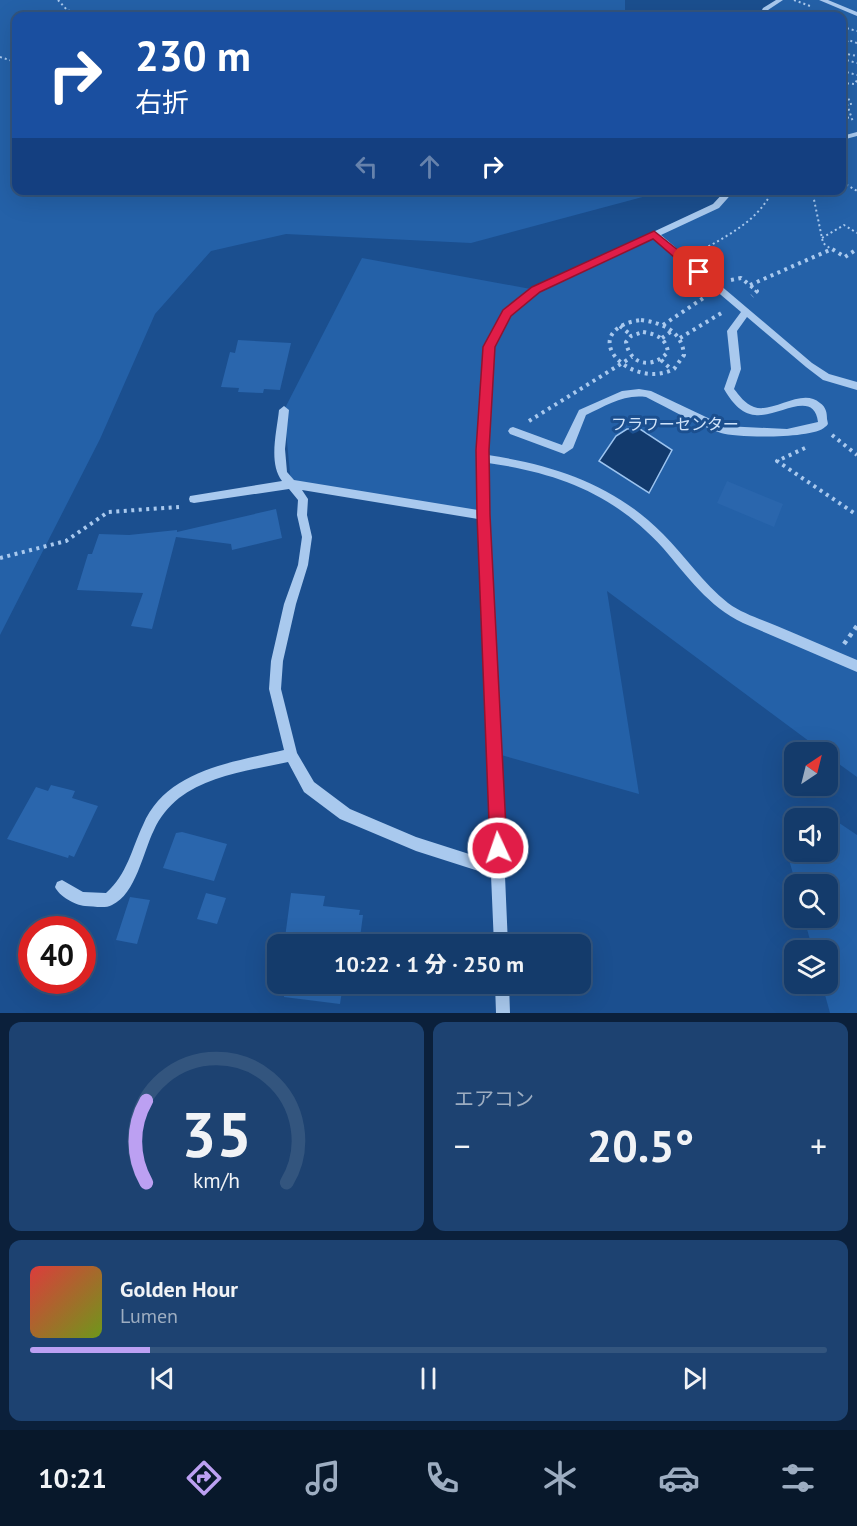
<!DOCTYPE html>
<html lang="ja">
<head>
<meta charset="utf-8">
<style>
	:root { --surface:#143b6b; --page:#1d4271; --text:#f1f3f6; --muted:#9dadc1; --line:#33557e; --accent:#bca0f2 }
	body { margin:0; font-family:"PT Sans","Noto Sans JP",sans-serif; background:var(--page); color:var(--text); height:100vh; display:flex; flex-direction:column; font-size:22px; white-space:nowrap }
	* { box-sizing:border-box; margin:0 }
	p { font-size:20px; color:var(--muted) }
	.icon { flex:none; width:33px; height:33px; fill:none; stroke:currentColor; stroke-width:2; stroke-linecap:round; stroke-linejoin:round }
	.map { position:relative; height:1013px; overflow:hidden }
	.details { display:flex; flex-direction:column; gap:9px; padding:9px; background:#0b203b; flex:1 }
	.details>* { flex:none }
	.banner { position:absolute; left:12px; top:12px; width:834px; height:183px; border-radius:12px; box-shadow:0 6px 24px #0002,0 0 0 2px var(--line); background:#1a4fa0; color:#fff; overflow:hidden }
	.needle { width:39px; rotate:35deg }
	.tools { position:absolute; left:784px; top:742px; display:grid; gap:12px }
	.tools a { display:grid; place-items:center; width:54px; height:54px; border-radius:12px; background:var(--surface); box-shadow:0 6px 24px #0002,0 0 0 2px var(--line); font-size:30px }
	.speed { position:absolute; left:18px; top:916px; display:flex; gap:12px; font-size:30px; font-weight:700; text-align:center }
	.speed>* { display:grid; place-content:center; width:78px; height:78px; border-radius:50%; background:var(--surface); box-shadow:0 6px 24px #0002,0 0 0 2px var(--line); line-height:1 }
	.speed .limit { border:9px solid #d22; background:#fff; color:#111 }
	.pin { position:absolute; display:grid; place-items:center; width:51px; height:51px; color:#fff; margin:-26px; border-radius:12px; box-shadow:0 3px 9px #0006 }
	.me { position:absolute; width:66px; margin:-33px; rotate:357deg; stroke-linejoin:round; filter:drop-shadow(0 0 4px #0008) }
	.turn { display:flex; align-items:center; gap:21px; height:126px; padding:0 24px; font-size:27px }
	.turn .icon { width:78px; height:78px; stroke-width:2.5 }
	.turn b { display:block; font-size:42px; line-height:51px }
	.lanes { display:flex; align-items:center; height:57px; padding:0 24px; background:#0003; justify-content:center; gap:30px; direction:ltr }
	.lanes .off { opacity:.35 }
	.big { font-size:45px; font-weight:800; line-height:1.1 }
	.details .tile { flex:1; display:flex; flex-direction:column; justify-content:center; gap:9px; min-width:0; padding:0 21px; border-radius:12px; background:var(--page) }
	.details .dial { align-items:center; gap:0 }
	.dial svg { height:156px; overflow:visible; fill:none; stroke:var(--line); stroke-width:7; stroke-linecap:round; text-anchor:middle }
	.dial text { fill:var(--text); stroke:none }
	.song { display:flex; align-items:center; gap:18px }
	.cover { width:72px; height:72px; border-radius:9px; background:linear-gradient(135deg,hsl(0 70% 55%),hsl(80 70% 35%)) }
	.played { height:6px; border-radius:3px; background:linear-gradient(90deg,var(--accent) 15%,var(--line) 15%) }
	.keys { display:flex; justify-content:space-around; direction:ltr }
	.heat { display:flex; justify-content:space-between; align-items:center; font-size:33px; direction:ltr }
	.details .tiles { flex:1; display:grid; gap:9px; grid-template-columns:1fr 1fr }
	.tile:last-child { grid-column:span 2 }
	.trip { position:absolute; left:267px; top:934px; width:324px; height:60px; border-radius:12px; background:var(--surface); box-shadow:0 6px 24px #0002,0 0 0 2px var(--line); font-weight:800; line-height:60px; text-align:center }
	.dock { display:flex; height:96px; justify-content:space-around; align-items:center; background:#08182b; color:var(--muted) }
	.dock .icon { width:42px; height:42px }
	.dock .on { color:var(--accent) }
	.dock b { font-size:27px; color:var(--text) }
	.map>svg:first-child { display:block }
	.green { fill:#2461a8 }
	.water { fill:#123a6d; stroke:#9cc4f0; stroke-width:1.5 }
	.building { fill:#2a66ad }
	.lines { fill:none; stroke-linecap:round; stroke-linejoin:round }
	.path-far2 { stroke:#a9c9ee; stroke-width:2; stroke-dasharray:2 3; stroke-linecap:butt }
	.path-far1 { stroke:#a9c9ee; stroke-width:4; stroke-dasharray:3 4.5; stroke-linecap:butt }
	.path { stroke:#a9c9ee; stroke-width:4.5; stroke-dasharray:4 5; stroke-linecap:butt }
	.minor { fill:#a9c9ee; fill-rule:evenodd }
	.route { fill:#e11d48; stroke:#92132f; stroke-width:1.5 }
	.labels { text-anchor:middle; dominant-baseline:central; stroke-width:6; stroke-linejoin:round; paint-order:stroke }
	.park-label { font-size:16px; fill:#cfe3fa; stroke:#1b4f8f }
</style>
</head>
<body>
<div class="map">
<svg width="857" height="1013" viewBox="0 0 857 1013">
	<rect width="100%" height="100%" fill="#1b4f8f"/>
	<path class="green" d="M0,0H625V16H16V190L665,191L471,243L286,234L211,251L155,314L100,439L0,635Z
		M780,0H857V777L828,756V753H825L607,591L639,794L494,753L483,515L291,484L284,410L362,258L536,290L716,207L731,191L842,190V16H762L765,9Z
		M817,808L857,835V1013H830L822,984H828V951H813L804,918H828V885H796L790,863L795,852H828V819H811Z"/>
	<path class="water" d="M627,429H640L672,450L649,493L599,461L616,436Z"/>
	<path class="building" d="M238,340L291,343L280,390L264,389L263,393L238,392L239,388L221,387L230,352L235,353Z
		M727,481L783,504L774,527L717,503Z
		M276,509L282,538L232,550L231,544L176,537L152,629L131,626L143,593L77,590L88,554H92L99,534L129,535L177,530V532Z
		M51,785L75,791L72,798L98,806L74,857L69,855L68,858L7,839L36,787L48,791Z
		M182,832L227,844L214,881L163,868L176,833Z
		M206,893L226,898L217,924L197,919Z
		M291,893L325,896L323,906L360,910L359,915H363L359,945H284Z
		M130,897L150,900L137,944L116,940Z
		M285,984H343L340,1004L284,997Z"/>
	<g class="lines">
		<path class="path-far2" d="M58,0L67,10L84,16
			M794,0L810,6
			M842,27L857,31
			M857,43L848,40L842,53L857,56
			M0,57L16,62
			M842,59L857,63
			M842,71L857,75
			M842,83L855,84L857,80
			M842,85L851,104H842
			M847,104L853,122
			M842,117L851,118
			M842,182L857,191
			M812,190L823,243L831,249
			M822,238L844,225L857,233
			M704,249C732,233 758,220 773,190"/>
		<path class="path-far1" d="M699,252L706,248
			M731,280L741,278L757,291L752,296
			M750,285L832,249L845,257L857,249
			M641,320C663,323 682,331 684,355L674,369C636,389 585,344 623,325C628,322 635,321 641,320Z
			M663,325L705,297
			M620,326L631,335
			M643,332C656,334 666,338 668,352C653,369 630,366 626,342L631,336Z
			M662,338L672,331
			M680,338L723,312
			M661,360L672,370
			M529,421L632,357
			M832,435L857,455
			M805,448L777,461L857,515
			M0,558L66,541L108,512L179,507"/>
		<path class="path" d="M844,644L857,626"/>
		<path class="minor" d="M776,0H783L768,10L765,16H759L763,8Z
			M819,0H828L857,12V16Z
			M857,132V136L842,140V136Z
			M726,190H735L719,208L661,235L812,363L829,374L857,382V390L823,380L806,367L747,317L737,331L741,369L734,389C739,395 745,404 754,407C773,414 802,387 820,403C826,407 827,413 827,419C828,424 829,424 825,427C813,439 737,438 721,433C697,425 670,409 646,397C623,394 606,406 586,415L573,448L564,454L510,434L508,431L510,428L513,427L562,445L579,410L622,391L639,389L651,391L725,426L787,429L818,422C814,388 777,418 755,415C741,414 731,401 724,389L731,369L727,331L741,312L654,238L539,292L510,315L494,347L488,455C554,465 615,485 663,534C685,556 703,583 728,603C743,614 761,619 777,626C804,637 830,649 857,660V672L743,623C709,607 687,576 663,548C614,494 558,473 488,463V515L504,866L507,871L505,876L508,945H494L491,875L416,851L340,819L304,792L288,762C252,770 209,775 179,798C169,806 159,818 154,830C143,852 136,894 112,905C105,909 93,906 85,906C75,905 59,896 55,887L57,882L62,880L83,892L106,893C127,875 132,848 143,825C166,770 233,762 284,750L269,689L271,661L284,604L298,565L302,537L297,515L298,500L289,489L194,503L190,502L189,499L190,496L282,481C268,463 277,431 279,410L284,406L289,410L285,449L287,472L294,480L478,510V450L484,347L504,311L533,288L713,204ZM302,490L478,519L491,861L416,837L350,809L314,782L297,753L281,689L283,661L296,604L308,565L312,537L307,515L308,499Z
			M495,984H509L510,1013H496Z"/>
	</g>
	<path class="route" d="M654,231L703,270V275H695L653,239L540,292L511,316L495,347L489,450L490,515L507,848L505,854L498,856L492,854L490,848L477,515L476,450L483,347L503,310L532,287Z"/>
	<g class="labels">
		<g class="park-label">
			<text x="675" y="424">フラワーセンター</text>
		</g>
	</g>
</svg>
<div class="tools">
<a><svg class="needle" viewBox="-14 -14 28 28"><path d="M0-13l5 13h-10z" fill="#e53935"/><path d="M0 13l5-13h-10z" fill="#9dadc1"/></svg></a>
<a><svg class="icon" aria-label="sound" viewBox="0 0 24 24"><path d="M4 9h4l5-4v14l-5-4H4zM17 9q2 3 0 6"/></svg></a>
<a><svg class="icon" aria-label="search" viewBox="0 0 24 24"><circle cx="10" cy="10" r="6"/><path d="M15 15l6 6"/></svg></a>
<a><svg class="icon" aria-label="layers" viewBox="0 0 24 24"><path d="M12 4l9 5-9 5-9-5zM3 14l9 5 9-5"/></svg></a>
</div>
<div class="speed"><div class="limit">40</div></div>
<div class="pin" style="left:699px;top:272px;background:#d93025"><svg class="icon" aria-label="arrive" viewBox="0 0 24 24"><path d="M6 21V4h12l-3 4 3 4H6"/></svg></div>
<svg class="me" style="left:498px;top:848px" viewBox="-20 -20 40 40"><circle r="17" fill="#e11d48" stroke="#fff" stroke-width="3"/><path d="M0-11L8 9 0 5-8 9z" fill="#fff"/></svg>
<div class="trip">10:22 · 1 分 · 250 m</div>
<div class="banner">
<div class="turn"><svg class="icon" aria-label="right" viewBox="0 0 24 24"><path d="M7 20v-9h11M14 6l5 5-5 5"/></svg><div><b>230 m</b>右折</div></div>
<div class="lanes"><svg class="icon off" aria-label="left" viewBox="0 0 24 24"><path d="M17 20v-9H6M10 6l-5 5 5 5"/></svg><svg class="icon off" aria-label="ahead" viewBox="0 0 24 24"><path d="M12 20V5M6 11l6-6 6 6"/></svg><svg class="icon" aria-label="right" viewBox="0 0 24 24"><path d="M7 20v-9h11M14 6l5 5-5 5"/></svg></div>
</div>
</div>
<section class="details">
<div class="tiles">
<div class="tile dial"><svg viewBox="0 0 100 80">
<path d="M14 69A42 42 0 1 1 86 69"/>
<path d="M14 69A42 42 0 0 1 14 27" stroke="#bca0f2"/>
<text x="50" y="56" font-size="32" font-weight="700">35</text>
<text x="50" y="72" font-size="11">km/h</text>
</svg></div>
<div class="tile"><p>エアコン</p>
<div class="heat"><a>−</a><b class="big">20.5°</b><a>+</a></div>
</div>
<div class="tile">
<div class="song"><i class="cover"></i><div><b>Golden Hour</b><p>Lumen</p></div></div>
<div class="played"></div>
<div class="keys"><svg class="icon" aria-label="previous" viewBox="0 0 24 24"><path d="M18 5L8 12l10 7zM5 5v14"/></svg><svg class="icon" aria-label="pause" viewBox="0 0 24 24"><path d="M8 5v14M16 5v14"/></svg><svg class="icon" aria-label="next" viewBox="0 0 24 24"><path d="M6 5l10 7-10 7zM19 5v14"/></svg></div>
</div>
</div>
</section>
<nav class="dock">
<b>10:21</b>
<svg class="icon on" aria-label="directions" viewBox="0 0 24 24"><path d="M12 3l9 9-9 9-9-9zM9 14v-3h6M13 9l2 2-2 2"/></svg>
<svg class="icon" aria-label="music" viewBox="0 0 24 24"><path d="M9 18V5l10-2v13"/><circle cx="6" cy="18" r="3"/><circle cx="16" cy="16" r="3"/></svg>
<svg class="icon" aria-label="phone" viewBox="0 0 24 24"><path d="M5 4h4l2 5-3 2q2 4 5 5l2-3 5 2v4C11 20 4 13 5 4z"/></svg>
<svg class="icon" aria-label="climate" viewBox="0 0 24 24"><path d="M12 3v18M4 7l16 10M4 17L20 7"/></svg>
<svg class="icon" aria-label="car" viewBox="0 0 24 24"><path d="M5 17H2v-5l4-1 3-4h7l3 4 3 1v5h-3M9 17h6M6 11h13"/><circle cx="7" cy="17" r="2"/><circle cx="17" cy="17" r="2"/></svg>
<svg class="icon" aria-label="filters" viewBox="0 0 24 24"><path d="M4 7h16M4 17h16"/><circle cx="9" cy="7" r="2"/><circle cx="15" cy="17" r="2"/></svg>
</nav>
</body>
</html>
